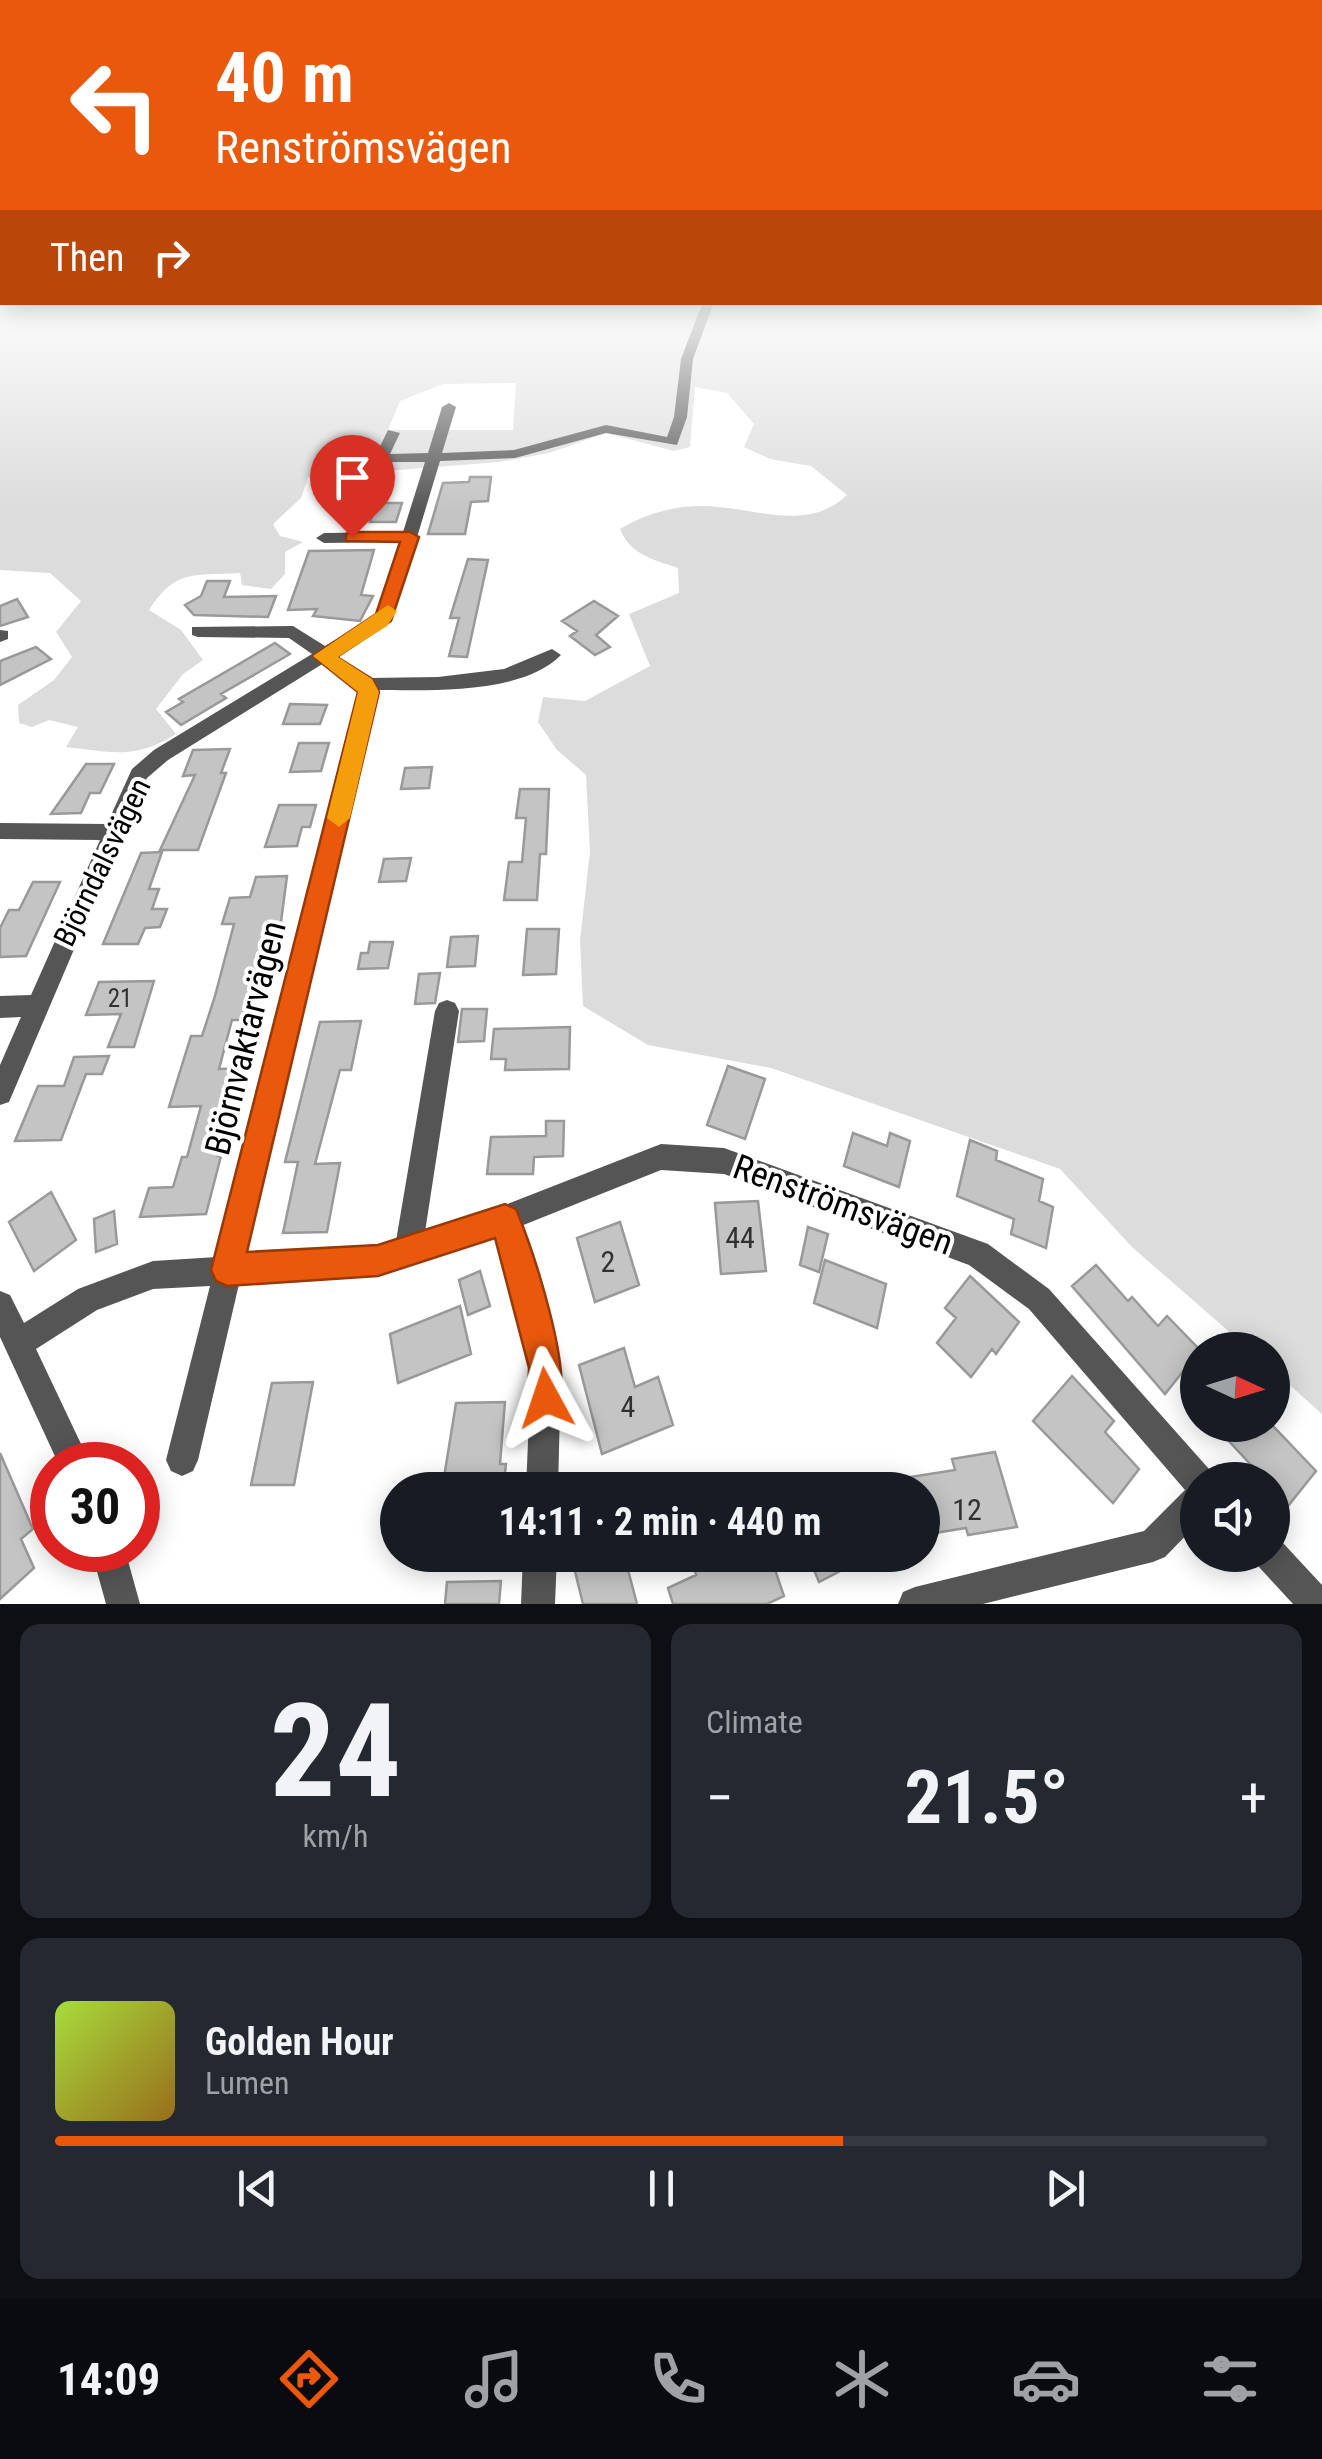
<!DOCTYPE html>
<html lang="en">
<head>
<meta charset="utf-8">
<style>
	:root { --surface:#171b24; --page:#242831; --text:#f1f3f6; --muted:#9ea1a6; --line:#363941; --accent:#ea580c }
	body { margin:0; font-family:"Roboto Condensed",sans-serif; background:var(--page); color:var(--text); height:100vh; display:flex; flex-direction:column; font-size:38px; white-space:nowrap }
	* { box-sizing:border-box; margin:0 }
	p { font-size:32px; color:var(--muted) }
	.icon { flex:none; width:55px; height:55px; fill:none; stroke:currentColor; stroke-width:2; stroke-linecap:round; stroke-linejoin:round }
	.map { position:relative; height:1604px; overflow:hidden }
	.drawer { display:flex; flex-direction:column; gap:20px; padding:20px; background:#0d0f14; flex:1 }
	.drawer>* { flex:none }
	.banner { position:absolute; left:0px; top:0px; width:1322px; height:305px; box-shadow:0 5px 25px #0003; background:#ea580c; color:#fff; overflow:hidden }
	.needle { width:65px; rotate:94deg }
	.controls { position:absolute; left:1180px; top:1332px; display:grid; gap:20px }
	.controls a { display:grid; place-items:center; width:110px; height:110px; border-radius:50%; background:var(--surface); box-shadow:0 5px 25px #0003; font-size:50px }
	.speed { position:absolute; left:30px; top:1442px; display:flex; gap:20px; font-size:50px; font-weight:700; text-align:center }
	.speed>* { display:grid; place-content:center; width:130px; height:130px; border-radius:50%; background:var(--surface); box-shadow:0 5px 25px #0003; line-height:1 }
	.speed .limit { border:15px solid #d22; background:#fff; color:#111 }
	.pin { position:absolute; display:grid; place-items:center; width:85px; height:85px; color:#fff; margin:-102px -42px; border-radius:50% 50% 50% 0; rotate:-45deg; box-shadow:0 0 10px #0007 }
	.pin .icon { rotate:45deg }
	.me { position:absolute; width:110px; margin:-55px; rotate:355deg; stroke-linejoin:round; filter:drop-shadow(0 0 8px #0008) }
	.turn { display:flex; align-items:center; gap:35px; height:210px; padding:0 50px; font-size:45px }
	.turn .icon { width:130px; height:130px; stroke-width:2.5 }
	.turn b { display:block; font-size:70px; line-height:85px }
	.then { display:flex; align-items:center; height:95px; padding:0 50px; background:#0003; gap:20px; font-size:38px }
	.big { font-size:75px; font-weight:700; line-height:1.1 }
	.drawer .widget { flex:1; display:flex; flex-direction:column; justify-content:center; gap:15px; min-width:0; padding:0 35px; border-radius:20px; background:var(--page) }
	.drawer .dial { align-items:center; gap:0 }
	.dial b { font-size:130px; line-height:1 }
	.song { display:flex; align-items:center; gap:30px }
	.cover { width:120px; height:120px; border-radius:15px; background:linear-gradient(135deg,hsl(80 70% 55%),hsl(40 70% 35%)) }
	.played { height:10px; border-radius:5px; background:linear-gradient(90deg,var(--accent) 65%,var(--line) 65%) }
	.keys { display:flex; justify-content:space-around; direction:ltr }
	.heat { display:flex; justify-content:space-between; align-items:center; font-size:55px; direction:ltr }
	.drawer .tiles { flex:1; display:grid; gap:20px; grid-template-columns:1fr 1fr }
	.widget:last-child { grid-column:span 2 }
	.trip { position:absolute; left:380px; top:1472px; width:560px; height:100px; border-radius:50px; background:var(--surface); box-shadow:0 5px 25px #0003; font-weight:700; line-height:100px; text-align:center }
	.tab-bar { display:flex; height:160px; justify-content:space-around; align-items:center; background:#090b0e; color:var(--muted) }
	.tab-bar .icon { width:70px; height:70px }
	.tab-bar .on { color:var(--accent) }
	.tab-bar b { font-size:45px; color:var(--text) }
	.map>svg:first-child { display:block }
	.green { fill:#dcdcdc; fill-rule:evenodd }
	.building { fill:#c4c4c4; stroke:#999; stroke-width:2.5 }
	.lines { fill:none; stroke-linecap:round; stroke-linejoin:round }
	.minor { fill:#555; fill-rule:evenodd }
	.route { fill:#ea580c; stroke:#983908; stroke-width:2.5 }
	.slow { fill:#f59e0b }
	.labels { text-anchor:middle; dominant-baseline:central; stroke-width:8; stroke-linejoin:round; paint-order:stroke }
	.number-label { font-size:25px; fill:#313131 }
	.street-label { font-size:30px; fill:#000; stroke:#fff }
	.near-number-label { font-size:30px; fill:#313131 }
	.near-street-label { font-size:35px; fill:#000; stroke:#fff }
</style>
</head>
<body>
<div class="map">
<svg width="1322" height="1604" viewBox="0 0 1322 1604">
	<rect width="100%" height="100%" fill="#fff"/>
	<path class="green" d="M0,289L2,302H1320L1322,289V1414L1273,1370L1272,1350H1250L1132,1247L1060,1169L771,1068L648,1045L583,1006L580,940L590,852L586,775L557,750L538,722L543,697L585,701L650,666L629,614L679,593L678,568C655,560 630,555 620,529C650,511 684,503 719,507C763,511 810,530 847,495L811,466L770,459L744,447L754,424L727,393L695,387L690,447L674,451L606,433L549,453L499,462L308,477L301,498L273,524L280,536L303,542L285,552V574L271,589L242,585L240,573C195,576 176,568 149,610L181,630L203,660L183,674L156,709L176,734C134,760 113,752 66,747L78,727L49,720L32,727L19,723L18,705L54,680L72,657L56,632L81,601L50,573L0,570ZM516,383L513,430H388L400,401L443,384Z"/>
	<path class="building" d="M470,477H491L488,501L471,502L465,534H428L443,483L469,482Z
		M377,503H402L396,522H370Z
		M374,550L361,595L373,596L360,621L313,616L317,609L288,610L309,551Z
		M468,559L488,560L467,657L449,656L459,618H450Z
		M207,581H230L224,597L276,596L268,617L194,615L185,605L201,596Z
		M17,599L28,617L0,626V606Z
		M594,601L618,616L596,635L610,647L595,655L570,636L577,631L562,621Z
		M275,643L290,654L221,694L226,698L181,725L166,712L183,702L179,699Z
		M36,647L51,659L0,685V661Z
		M290,704L327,705L320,724H283Z
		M299,743H329L321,771L290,772Z
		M230,749L221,773H226L198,850H160L195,775L183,776L193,750Z
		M86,764H114L100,793H90L81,813L51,814Z
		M432,767L429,788L401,789L405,768Z
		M520,789H549L546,854H540L537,900H504L509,862H522L526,818H516Z
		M279,805H316L310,827H302L297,846L265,847Z
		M162,852L149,889H159L152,909H167L160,927L145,928L138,944H103L141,853Z
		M411,858L406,881L379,882L384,859Z
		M287,876L281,922L268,923L250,994L241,1020H232L219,1069L245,1068L218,1156H221L206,1214L140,1217L149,1188L173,1187L182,1157H187L201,1106L169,1107L191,1036H202L215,996L234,924H222L230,898L250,897L256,877Z
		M33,882H60L26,956L0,957V928L9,910H19Z
		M527,929H559L556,974L523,975Z
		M478,936L475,966L447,967L451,937Z
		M370,942H393L388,968L358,969L361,953H368Z
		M440,973L435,1003L415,1004L419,974Z
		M154,981L134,1047H108L121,1014L86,1015L99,982Z
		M462,1009H487L484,1041L458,1042Z
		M361,1021L351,1070H340L315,1164L340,1163L327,1232L283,1233L298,1162H285L320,1022Z
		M570,1027L569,1069L505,1070L506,1059H491L494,1029Z
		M109,1056L102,1074H86L61,1140L15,1141L38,1086H64L74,1057Z
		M728,1066L765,1079L745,1139L707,1125Z
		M546,1121H564L563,1156L534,1157L533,1174H487L491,1137L546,1136Z
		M853,1133L887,1146L890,1133L910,1141L899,1187L844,1166Z
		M970,1140L997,1151L996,1160L1043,1179L1039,1201L1053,1207L1046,1248L1011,1234L1014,1219L957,1196Z
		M51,1192L76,1240L34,1271L9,1222Z
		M758,1201L766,1271L721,1274L715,1203Z
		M114,1211L117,1244L96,1252L94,1219Z
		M620,1222L639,1285L595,1302L577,1238Z
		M808,1227L828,1234L819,1272L800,1265Z
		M825,1260L886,1284L877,1328L814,1303Z
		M1096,1265L1128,1301L1132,1297L1158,1326L1167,1316L1200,1350L1165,1394L1072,1286Z
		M480,1271L490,1306L468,1315L459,1280Z
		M970,1276L1019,1322L996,1354L992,1349L971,1377L937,1343L956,1318L945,1308Z
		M460,1306L471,1354L398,1383L390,1334Z
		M624,1348L635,1387L658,1377L673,1425L602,1454L579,1365Z
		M1072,1376L1114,1421L1105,1432L1139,1469L1113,1503L1033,1421Z
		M313,1382L294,1485H251L272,1383Z
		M505,1402L500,1464H506L503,1490H442L456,1403Z
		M1214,1425H1272L1316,1471L1288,1506L1272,1488V1480H1265Z
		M995,1452L1017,1527L968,1535L966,1528L922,1535V1490H886L885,1481L955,1470L952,1459Z
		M0,1453L33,1529L21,1539L34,1568L0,1599Z
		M571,1555H624L637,1604H583Z
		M724,1555H770L784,1596L767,1604H673L668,1588L696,1575L694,1568Z
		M808,1555H871L819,1582Z
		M501,1581L499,1604H445L447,1582Z"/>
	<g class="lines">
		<path class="minor" d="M703,302H714L693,359L687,417L677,445L606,433L515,458L440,461L393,617L336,655L369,678L438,677L504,669L552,649L561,655C522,695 428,690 377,690L246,1255L379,1247L396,1241L435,1011L439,1003L447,1000L455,1003L459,1011L425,1232L505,1205L661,1144L724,1148L988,1244L1049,1289L1209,1469L1214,1480H1198V1523L1165,1557L1153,1562L983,1604H898L903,1592L915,1587L1144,1531L1185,1490L1029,1309L969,1265L724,1174L661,1170L521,1226L561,1368L558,1490H526L531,1368L496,1236L379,1275L239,1284L198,1460L193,1471L182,1476L171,1471L166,1460L210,1286L153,1289L97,1310L36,1349L91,1465H59L0,1337V1291L10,1295L24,1323L78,1289L153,1261L217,1257L360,692L324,663L168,760L147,778L9,1102L0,1105V1065L21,1017L0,1018V996L31,995L100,840L0,839V823L107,824L132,769L154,750L312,654L289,638L198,637L192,635V627L293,626L325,646L378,614L400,542L324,543L316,538L324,533L403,532L425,462H376L374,459L388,430L400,433L390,454L428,453L442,407L449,403L456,407L442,453L514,450L606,425L667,437L674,417L681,359Z
			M0,630L8,631V639L0,642Z
			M1272,1539L1283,1543L1322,1585V1604H1293L1259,1567L1254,1555H1272Z
			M91,1550H125L140,1604H106Z
			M523,1555H557L555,1604H521Z"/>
	</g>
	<linearGradient id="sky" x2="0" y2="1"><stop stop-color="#8cadcc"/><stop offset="0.56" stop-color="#fff"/><stop offset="1" stop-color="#fff" stop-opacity="0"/></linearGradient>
	<rect width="1322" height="513" fill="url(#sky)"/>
	<path class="route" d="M352,532H410L419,537L391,621L337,657L372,679L379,692L247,1252L378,1245L505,1204L516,1209C533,1250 574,1372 558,1411L546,1416L533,1411L528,1398L529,1368L495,1238L378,1276L227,1286L216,1281L211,1270L358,692L313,656L376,614L400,542L346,541V534Z"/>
	<path class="slow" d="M388,605L397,611L387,626L338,657L372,679L379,692L350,818L339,827L327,818L358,692L313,656Z"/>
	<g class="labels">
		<g class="number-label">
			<text x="120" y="998">21</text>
		</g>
		<g class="street-label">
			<text transform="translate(102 862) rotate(-64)">Björndalsvägen</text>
		</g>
		<g class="near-number-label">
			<text x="740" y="1237">44</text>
			<text x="608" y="1261">2</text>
			<text x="628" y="1406">4</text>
			<text x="967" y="1509">12</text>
		</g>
		<g class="near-street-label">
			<text transform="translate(246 1038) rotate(-76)">Björnvaktarvägen</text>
			<text transform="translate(843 1205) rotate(20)">Renströmsvägen</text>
		</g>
	</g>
</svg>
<div class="controls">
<a><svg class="needle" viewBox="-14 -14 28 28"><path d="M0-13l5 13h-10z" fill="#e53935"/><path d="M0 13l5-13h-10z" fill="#9ea1a6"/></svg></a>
<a><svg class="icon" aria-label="sound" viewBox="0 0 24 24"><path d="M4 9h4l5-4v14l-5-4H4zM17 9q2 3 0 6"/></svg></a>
</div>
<div class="speed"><div class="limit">30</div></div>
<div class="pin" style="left:352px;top:537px;background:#d93025"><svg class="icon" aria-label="arrive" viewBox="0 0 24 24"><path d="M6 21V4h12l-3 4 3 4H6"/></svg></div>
<svg class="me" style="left:546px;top:1398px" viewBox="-20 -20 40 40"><path d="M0-17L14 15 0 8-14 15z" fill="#ea580c" stroke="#fff" stroke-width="4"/></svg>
<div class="trip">14:11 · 2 min · 440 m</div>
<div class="banner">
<div class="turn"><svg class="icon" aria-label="left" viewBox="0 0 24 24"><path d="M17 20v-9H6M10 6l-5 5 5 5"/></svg><div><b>40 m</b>Renströmsvägen</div></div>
<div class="then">Then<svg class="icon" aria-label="right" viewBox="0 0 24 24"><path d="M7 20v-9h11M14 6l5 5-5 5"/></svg></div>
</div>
</div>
<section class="drawer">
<div class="tiles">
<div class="widget dial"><b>24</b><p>km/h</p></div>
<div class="widget"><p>Climate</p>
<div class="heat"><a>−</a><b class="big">21.5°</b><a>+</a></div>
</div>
<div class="widget">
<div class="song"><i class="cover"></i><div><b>Golden Hour</b><p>Lumen</p></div></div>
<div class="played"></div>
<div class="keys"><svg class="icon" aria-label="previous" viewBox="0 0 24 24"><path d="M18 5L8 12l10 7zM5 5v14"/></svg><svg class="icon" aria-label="pause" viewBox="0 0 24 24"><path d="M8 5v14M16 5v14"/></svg><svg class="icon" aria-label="next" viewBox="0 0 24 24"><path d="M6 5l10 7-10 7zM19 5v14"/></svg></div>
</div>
</div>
</section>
<nav class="tab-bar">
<b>14:09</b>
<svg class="icon on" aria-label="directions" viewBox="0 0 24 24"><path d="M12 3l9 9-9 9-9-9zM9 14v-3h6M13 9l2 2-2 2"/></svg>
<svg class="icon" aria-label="music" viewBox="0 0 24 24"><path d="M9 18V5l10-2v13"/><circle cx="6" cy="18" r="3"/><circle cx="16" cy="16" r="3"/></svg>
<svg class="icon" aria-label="phone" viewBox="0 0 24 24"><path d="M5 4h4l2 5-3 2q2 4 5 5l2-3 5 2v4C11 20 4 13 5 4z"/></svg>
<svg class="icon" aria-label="climate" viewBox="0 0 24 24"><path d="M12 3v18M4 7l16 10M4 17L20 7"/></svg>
<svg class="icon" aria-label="car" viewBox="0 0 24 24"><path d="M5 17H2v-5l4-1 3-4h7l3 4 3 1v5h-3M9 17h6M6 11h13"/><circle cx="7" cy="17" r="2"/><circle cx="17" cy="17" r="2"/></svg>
<svg class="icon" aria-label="filters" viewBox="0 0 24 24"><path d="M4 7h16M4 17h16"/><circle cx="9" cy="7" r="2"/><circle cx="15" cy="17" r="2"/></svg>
</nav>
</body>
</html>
